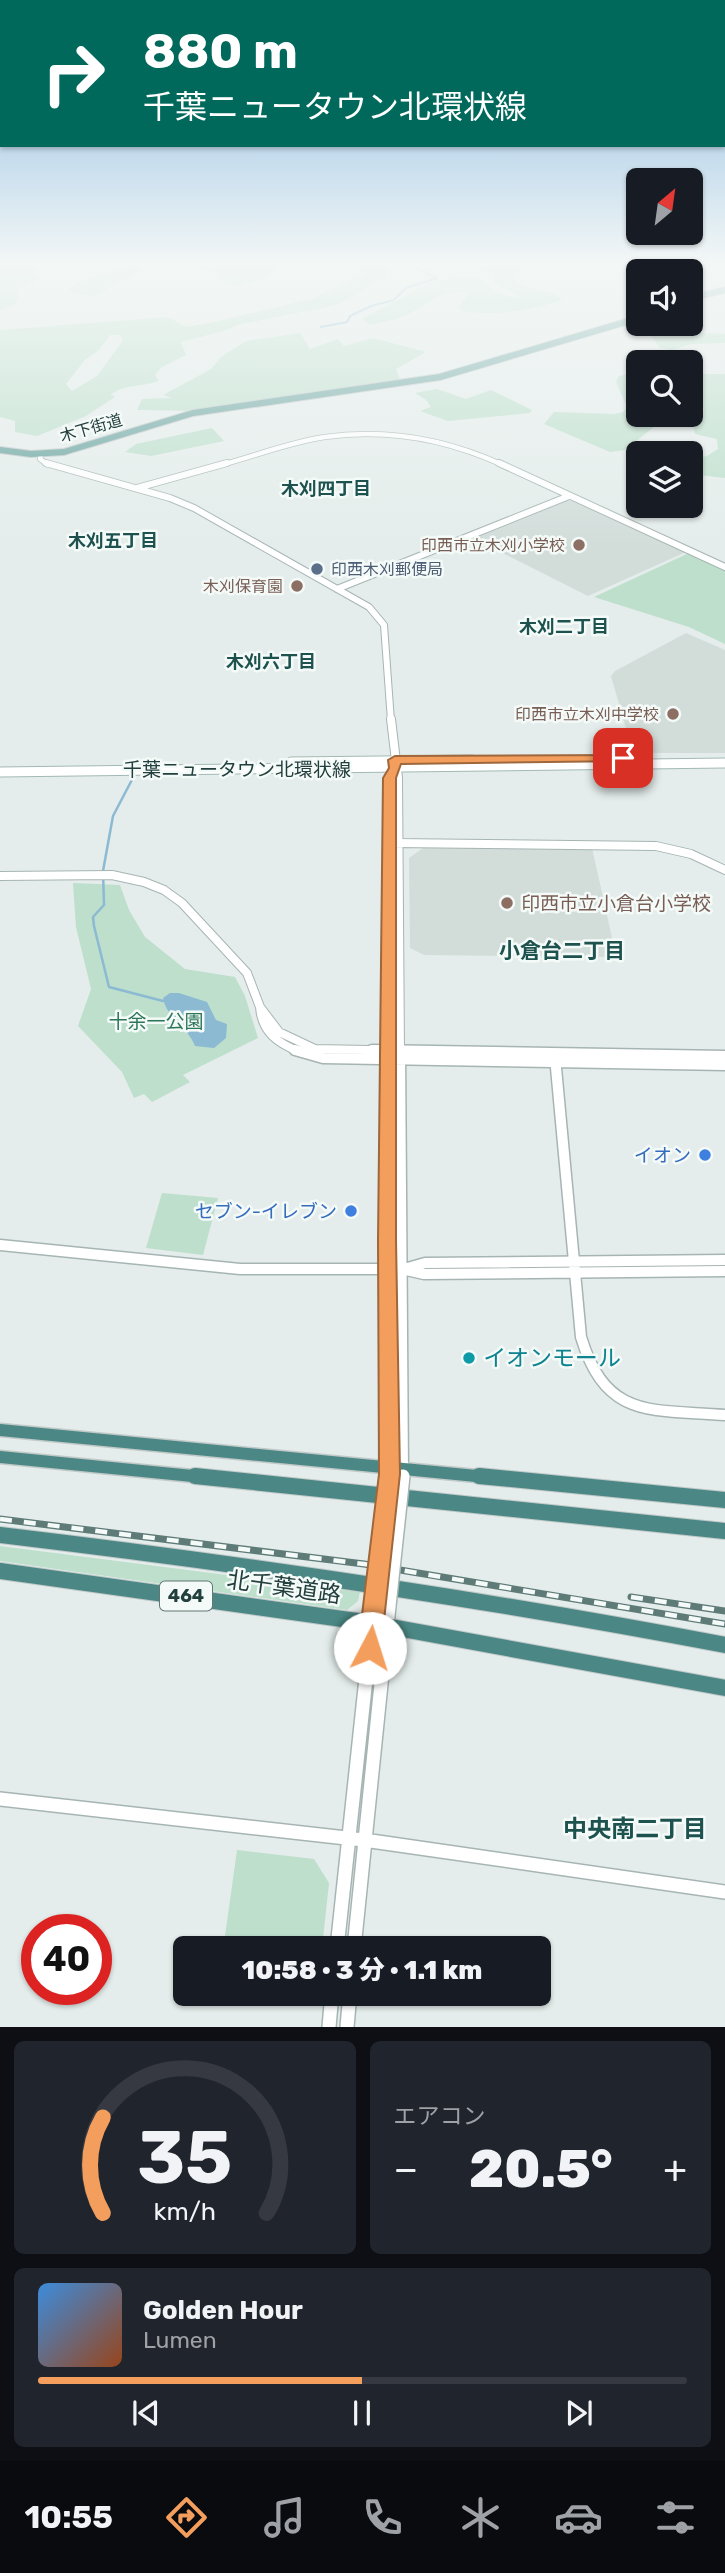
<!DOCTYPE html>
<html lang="ja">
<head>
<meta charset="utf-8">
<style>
	:root { --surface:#171b24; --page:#20242c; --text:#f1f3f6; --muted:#9ea1a6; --line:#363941; --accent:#f39e5c }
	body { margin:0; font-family:Rubik,"Noto Sans JP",sans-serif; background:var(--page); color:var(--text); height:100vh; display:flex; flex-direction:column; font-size:26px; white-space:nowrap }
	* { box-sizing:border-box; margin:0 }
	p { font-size:23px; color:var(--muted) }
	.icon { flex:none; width:38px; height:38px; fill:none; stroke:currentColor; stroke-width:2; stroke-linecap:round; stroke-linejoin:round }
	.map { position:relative; height:2027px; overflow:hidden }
	.drawer { display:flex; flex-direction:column; gap:14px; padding:14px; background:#0d0f14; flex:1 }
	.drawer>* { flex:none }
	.guide { position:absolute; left:0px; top:0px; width:726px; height:147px; box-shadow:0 2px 5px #0004; background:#00695c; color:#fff; overflow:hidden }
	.needle { width:46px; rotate:29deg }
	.controls { position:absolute; left:626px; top:168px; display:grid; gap:14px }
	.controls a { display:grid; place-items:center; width:77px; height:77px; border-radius:10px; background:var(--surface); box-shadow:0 2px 5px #0004; font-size:35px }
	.speed { position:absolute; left:21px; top:1914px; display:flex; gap:14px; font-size:35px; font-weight:700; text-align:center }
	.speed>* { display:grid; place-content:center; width:91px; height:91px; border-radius:50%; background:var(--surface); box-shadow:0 2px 5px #0004; line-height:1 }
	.speed .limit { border:10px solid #d22; background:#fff; color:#111 }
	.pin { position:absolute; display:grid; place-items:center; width:60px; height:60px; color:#fff; margin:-30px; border-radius:14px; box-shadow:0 4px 10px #0006 }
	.me { position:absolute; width:77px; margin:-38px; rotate:5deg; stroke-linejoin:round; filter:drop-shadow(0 0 5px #0008) }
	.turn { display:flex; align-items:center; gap:24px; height:147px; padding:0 28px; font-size:32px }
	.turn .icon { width:91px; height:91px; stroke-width:2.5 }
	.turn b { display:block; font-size:49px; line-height:60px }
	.big { font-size:52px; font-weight:800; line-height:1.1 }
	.drawer .tile { flex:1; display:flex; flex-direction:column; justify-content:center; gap:10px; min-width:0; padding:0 24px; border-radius:10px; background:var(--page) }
	.drawer .dial { align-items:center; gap:0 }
	.dial svg { height:182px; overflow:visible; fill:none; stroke:var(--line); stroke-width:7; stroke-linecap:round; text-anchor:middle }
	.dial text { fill:var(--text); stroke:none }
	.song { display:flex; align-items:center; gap:21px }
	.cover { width:84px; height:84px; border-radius:10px; background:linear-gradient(135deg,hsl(210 70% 55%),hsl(20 70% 35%)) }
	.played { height:7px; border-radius:4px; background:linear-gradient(90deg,var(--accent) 50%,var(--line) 50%) }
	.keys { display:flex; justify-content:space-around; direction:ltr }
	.heat { display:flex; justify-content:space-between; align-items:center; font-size:38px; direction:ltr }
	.drawer .tiles { flex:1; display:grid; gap:14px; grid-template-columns:1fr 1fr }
	.tile:last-child { grid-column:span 2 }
	.trip { position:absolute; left:173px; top:1936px; width:378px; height:70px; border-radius:10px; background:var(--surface); box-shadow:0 2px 5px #0004; font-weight:800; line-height:70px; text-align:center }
	.dock { display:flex; height:112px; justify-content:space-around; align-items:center; background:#090b0e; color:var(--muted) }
	.dock .icon { width:49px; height:49px }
	.dock .current { color:var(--accent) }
	.dock b { font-size:32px; color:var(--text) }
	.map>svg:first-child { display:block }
	.built { fill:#d2ddda }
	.green { fill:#bddfcc; fill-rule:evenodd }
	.water { fill:#8cbad3 }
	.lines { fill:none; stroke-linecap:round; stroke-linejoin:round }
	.stream-far1 { stroke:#8cbad3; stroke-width:2 }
	.stream { stroke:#8cbad3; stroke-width:2.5 }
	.tertiary-far4-casing { stroke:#a6b5b3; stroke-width:6 }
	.tertiary-far3-casing { stroke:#a6b5b3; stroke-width:8 }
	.tertiary-far2-casing { stroke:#a6b5b3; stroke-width:10 }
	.tertiary-far1-casing { stroke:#a6b5b3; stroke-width:13 }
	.tertiary-casing { stroke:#a6b5b3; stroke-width:16 }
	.secondary-casing { stroke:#a2b9b5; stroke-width:11 }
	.primary-casing { stroke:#c1c9c9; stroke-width:8 }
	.trunk-far1-casing { stroke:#c1c9c9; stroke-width:15 }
	.trunk-casing { stroke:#c1c9c9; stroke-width:18 }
	.tertiary-far4 { stroke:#fff; stroke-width:4.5 }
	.tertiary-far3 { stroke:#fff; stroke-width:6 }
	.tertiary-far2 { stroke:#fff; stroke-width:8 }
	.tertiary-far1 { stroke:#fff; stroke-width:10 }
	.tertiary { stroke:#fff; stroke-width:13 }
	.secondary { stroke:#fff; stroke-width:9 }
	.primary { stroke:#68a39f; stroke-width:6 }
	.trunk-far1 { stroke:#4b8885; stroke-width:12 }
	.trunk { stroke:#4b8885; stroke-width:16 }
	.rail-casing { stroke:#5e7b78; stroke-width:7 }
	.rail { stroke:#f4faf8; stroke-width:4.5; stroke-dasharray:12; stroke-linecap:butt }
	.tertiary-bridge-far1-casing { stroke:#a6b5b3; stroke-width:13; stroke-linecap:butt }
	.tertiary-bridge-casing { stroke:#a6b5b3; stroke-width:16; stroke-linecap:butt }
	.tertiary-bridge-far1 { stroke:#fff; stroke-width:10 }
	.tertiary-bridge { stroke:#fff; stroke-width:13 }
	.route { fill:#f39e5c; stroke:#9e673c; stroke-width:2 }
	.education-dot { fill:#8d6e63; stroke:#f4faf8; stroke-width:2.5 }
	.service-dot { fill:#5c6f8a; stroke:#f4faf8; stroke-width:2.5 }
	.shop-dot { fill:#3f7fe0; stroke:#f4faf8; stroke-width:2.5 }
	.culture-dot { fill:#0f9aa8; stroke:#f4faf8; stroke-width:2.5 }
	.labels { text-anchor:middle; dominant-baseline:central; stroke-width:5; stroke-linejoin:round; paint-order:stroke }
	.far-street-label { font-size:16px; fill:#233f3d; stroke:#f4faf8 }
	.far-education-label { font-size:16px; fill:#785e54; stroke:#f4faf8; text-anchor:end }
	.far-service-label { font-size:16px; fill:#4e5e75; stroke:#f4faf8; text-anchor:start }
	.far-neighbourhood-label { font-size:18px; font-weight:bold; fill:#1e524f; stroke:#f4faf8 }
	.shield { fill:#f4faf8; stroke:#627775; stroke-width:2 }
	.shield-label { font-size:18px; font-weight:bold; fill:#233f3d }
	.street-label { font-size:19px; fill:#233f3d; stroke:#f4faf8 }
	.education-label { font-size:19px; fill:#785e54; stroke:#f4faf8; text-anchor:start }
	.park-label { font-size:19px; fill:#2c7758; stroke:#f4faf8 }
	.shop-label { font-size:19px; fill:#366cbe; stroke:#f4faf8; text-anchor:end }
	.neighbourhood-label { font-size:21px; font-weight:bold; fill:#1e524f; stroke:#f4faf8 }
	.near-culture-label { font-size:23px; fill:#0d838f; stroke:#f4faf8; text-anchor:start }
	.near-street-label { font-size:23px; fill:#233f3d; stroke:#f4faf8 }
	.near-neighbourhood-label { font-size:24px; font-weight:bold; fill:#1e524f; stroke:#f4faf8 }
</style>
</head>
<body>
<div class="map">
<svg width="725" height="2027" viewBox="0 0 725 2027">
	<rect width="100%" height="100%" fill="#e4edeb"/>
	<path class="built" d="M566,501H575L686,552L588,596L473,538Z
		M686,633L725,650V753H633L611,676L615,671Z
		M423,848H592L615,951L606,957L424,955L410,948L409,858Z"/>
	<path class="green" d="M0,266H38L35,269L40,279L17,289L18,298L14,305L0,310Z
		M127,266H148L95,296L67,292C83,274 106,277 127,266Z
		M187,266H278L268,277L240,286L227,283L210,271Z
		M353,266H386L389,268V275L337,305L237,325L228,330L181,342L186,355L162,367L155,375L159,381C142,387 127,384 111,394L115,397L86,416L37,436L15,432V421L0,417V330L168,317L186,327L210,323L311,299L365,275ZM110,335H120L123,340L97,376L72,391L66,384L85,360L99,350Z
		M472,266H521L519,273L512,278C527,294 550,286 562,300C531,311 494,316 461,311L459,306L469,294C442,287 431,304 408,314C396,320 383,322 370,325L362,319L436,280L480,278C489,289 505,300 521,297L495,283V275Z
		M662,331L725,334V343L692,344L671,350L660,348L651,336Z
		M300,333L310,349L338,339L344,346L373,338L426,352L396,369L401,382L193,411L137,410L142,399L172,398L163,395L211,369L221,357L246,341Z
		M630,373H639V415H669L625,450L610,452L544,424L554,412L615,414L623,412L627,407L616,382L619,376Z
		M691,374H725V478L691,474V459L707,456L718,449L717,439L695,434L694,429L704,408L691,404Z
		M437,389L466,399L491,390L532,410L530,413L448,421L420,411L431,407L426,400L415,393Z
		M212,428L224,441L151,456L125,452L136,444Z
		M689,553L725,570V644L689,627L594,597Z
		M73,883L120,885L129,910L145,937L185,969L235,977L245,996L258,1038L183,1075L190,1082L152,1102L144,1094L134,1098L122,1072L78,1026L91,989L76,927Z
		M162,1193L218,1198L203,1255L146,1248Z
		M0,1546L360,1592L358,1601L347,1610L0,1561Z
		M237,1850L314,1859L329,1883L322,1948L225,1936Z"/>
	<path class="water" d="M170,993H179L207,1002L216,1020L227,1024L226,1038L214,1048L195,1046C188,1027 167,1019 163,998Z"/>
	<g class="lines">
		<path class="stream-far1" d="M321,327L347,322L350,316L371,306L394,300L406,288L437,278L413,266"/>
		<path class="stream" d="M136,772L113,816L103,871L104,905L93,917L94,926L109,987L163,1001"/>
		<defs>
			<path id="tertiary-far4" d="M41,454L40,459L48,465
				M221,465C255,456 290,442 325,437C387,428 446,439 503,465"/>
			<path id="tertiary-far3" d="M46,463L170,498L194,508L369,607L384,625L391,721
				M499,463L725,567
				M137,488L227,463
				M337,589L569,496"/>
			<path id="tertiary-far2" d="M391,719L398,778L400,1052
				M394,843L656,846L691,854L725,870
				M0,876L112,875L144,882L164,890L182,903L247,973L260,1007L279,1032L315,1049L474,1052
				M260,1007C262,1032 277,1043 300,1052
				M388,1052L390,778L395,768"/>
			<path id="tertiary-far1" d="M295,1050L323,1058L725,1065
				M372,1050L725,1056
				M388,1050L390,1472
				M400,1050L403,1472
				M555,1057L581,1337C606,1420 651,1409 725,1415
				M0,1245L240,1269H402L424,1274L725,1271
				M404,1269L425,1263L725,1260"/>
			<path id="tertiary" d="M0,1799L364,1840L725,1892
				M337,1948L374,1604
				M354,1948L389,1606
				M329,2027L332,1993
				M347,2027L350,1993"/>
			<path id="secondary" d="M291,762L472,760
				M0,772L725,763"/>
			<path id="primary" d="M691,298L725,290
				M0,450L31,454L64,452L193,413L440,377L639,318"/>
			<path id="trunk-far1" d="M0,1430L497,1478
				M0,1457L213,1478"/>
			<path id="trunk" d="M195,1476L725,1531
				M479,1476L725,1500
				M0,1535C243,1564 485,1599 725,1645
				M0,1571L364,1622L725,1688"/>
		</defs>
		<use href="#tertiary-far4" class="tertiary-far4-casing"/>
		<use href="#tertiary-far3" class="tertiary-far3-casing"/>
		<use href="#tertiary-far2" class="tertiary-far2-casing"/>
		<use href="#tertiary-far1" class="tertiary-far1-casing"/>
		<use href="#tertiary" class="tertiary-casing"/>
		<use href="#secondary" class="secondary-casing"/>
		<use href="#primary" class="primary-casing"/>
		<use href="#trunk-far1" class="trunk-far1-casing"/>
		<use href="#trunk" class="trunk-casing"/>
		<use href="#tertiary-far4" class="tertiary-far4"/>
		<use href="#tertiary-far3" class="tertiary-far3"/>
		<use href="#tertiary-far2" class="tertiary-far2"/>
		<use href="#tertiary-far1" class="tertiary-far1"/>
		<use href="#tertiary" class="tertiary"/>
		<use href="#secondary" class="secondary"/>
		<use href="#primary" class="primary"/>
		<use href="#trunk-far1" class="trunk-far1"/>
		<use href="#trunk" class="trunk"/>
		<defs>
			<path id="rail" d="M0,1519L364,1564L725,1624
				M631,1597L725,1611"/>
		</defs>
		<use href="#rail" class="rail-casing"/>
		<use href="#rail" class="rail"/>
		<defs>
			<path id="tertiary-bridge-far1" d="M390,1478V1474"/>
			<path id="tertiary-bridge" d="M374,1604L390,1476
				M389,1606L403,1476"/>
		</defs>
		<use href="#tertiary-bridge-far1" class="tertiary-bridge-far1-casing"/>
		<use href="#tertiary-bridge" class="tertiary-bridge-casing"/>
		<use href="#tertiary-bridge-far1" class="tertiary-bridge-far1"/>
		<use href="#tertiary-bridge" class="tertiary-bridge"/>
	</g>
	<linearGradient id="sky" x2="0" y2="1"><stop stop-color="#83b6e0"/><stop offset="0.48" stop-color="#f3f7f6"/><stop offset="1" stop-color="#f3f7f6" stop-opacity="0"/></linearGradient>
	<rect width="725" height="549" fill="url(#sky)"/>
	<path class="route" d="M623,755L628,756V761L401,764L396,778V1240L400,1474L381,1648L378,1656L370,1659L361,1656L358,1648L379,1474L378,1240L383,778L389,768L388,760L395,756Z"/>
	<g class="education-dot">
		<circle cx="579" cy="545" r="7"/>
		<circle cx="297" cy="586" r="7"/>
		<circle cx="673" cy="714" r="7"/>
		<circle cx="507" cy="903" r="7"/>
	</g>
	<circle class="service-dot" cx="317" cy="569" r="7"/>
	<g class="shop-dot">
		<circle cx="705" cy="1155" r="7"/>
		<circle cx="351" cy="1211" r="7"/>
	</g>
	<circle class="culture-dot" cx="469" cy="1358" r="7"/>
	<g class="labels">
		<g class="far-street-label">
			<text transform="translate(91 428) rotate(-16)">木下街道</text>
		</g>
		<g class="far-education-label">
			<text x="565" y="545">印西市立木刈小学校</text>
			<text x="283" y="586">木刈保育園</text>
			<text x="659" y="714">印西市立木刈中学校</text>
		</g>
		<g class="far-service-label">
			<text x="331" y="569">印西木刈郵便局</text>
		</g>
		<g class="far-neighbourhood-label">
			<text x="326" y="489">木刈四丁目</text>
			<text x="113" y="541">木刈五丁目</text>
			<text x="564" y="627">木刈二丁目</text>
			<text x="271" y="662">木刈六丁目</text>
		</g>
		<rect class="shield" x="160" y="1581.5" width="52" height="29" rx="5"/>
		<g class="shield-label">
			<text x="186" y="1596">464</text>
		</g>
		<g class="street-label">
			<text x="237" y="769">千葉ニュータウン北環状線</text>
		</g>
		<g class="education-label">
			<text x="521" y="903">印西市立小倉台小学校</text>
		</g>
		<g class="park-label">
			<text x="156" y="1021">十余一公園</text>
		</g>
		<g class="shop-label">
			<text x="691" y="1155">イオン</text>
			<text x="337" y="1211">セブン-イレブン</text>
		</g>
		<g class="neighbourhood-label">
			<text x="562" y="950">小倉台二丁目</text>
		</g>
		<g class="near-culture-label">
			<text x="483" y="1358">イオンモール</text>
		</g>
		<g class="near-street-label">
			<text transform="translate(284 1587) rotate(8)">北千葉道路</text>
		</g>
		<g class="near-neighbourhood-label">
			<text x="635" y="1829">中央南二丁目</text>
		</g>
	</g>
</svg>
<div class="controls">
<a><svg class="needle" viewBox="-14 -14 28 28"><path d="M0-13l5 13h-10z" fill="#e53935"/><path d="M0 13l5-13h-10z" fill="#9ea1a6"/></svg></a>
<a><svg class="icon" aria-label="sound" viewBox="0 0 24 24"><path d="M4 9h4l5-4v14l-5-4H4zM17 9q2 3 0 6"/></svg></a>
<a><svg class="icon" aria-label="search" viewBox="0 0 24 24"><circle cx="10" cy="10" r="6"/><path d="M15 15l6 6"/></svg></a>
<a><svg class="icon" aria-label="layers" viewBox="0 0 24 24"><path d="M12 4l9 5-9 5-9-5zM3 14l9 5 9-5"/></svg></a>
</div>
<div class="speed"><div class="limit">40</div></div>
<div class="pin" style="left:623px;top:758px;background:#d93025"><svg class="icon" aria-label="arrive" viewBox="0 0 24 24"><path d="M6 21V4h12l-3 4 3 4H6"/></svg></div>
<svg class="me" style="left:370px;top:1648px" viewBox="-20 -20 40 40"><circle r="19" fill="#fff"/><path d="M0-13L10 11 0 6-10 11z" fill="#f39e5c"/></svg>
<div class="trip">10:58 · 3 分 · 1.1 km</div>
<div class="guide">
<div class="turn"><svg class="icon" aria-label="right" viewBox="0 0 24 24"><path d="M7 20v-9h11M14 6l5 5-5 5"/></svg><div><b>880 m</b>千葉ニュータウン北環状線</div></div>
</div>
</div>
<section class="drawer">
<div class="tiles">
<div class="tile dial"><svg viewBox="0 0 100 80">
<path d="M14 69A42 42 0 1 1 86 69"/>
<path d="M14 69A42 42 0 0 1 14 27" stroke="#f39e5c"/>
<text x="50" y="56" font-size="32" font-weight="700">35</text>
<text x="50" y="72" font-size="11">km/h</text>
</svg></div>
<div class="tile"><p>エアコン</p>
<div class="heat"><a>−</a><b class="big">20.5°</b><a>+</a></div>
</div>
<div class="tile">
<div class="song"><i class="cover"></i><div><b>Golden Hour</b><p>Lumen</p></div></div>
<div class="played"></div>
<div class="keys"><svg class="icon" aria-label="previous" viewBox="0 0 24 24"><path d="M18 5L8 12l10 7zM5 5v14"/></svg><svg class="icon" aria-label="pause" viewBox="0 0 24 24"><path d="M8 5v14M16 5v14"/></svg><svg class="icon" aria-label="next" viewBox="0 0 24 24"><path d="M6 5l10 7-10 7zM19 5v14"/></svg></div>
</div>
</div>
</section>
<nav class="dock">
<b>10:55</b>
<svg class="icon current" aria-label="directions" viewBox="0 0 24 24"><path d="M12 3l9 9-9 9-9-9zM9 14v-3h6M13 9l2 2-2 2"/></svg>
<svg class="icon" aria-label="music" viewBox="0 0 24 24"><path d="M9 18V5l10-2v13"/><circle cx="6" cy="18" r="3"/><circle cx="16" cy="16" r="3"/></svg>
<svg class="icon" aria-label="phone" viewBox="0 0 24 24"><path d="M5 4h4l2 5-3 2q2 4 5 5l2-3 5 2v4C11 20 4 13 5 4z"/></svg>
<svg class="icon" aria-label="climate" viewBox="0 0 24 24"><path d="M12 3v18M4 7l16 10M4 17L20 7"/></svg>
<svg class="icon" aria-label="car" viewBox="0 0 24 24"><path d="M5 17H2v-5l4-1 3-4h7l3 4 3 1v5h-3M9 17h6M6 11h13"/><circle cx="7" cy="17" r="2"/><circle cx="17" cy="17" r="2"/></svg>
<svg class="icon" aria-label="filters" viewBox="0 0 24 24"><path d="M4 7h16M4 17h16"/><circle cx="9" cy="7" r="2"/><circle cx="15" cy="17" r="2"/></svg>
</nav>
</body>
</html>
